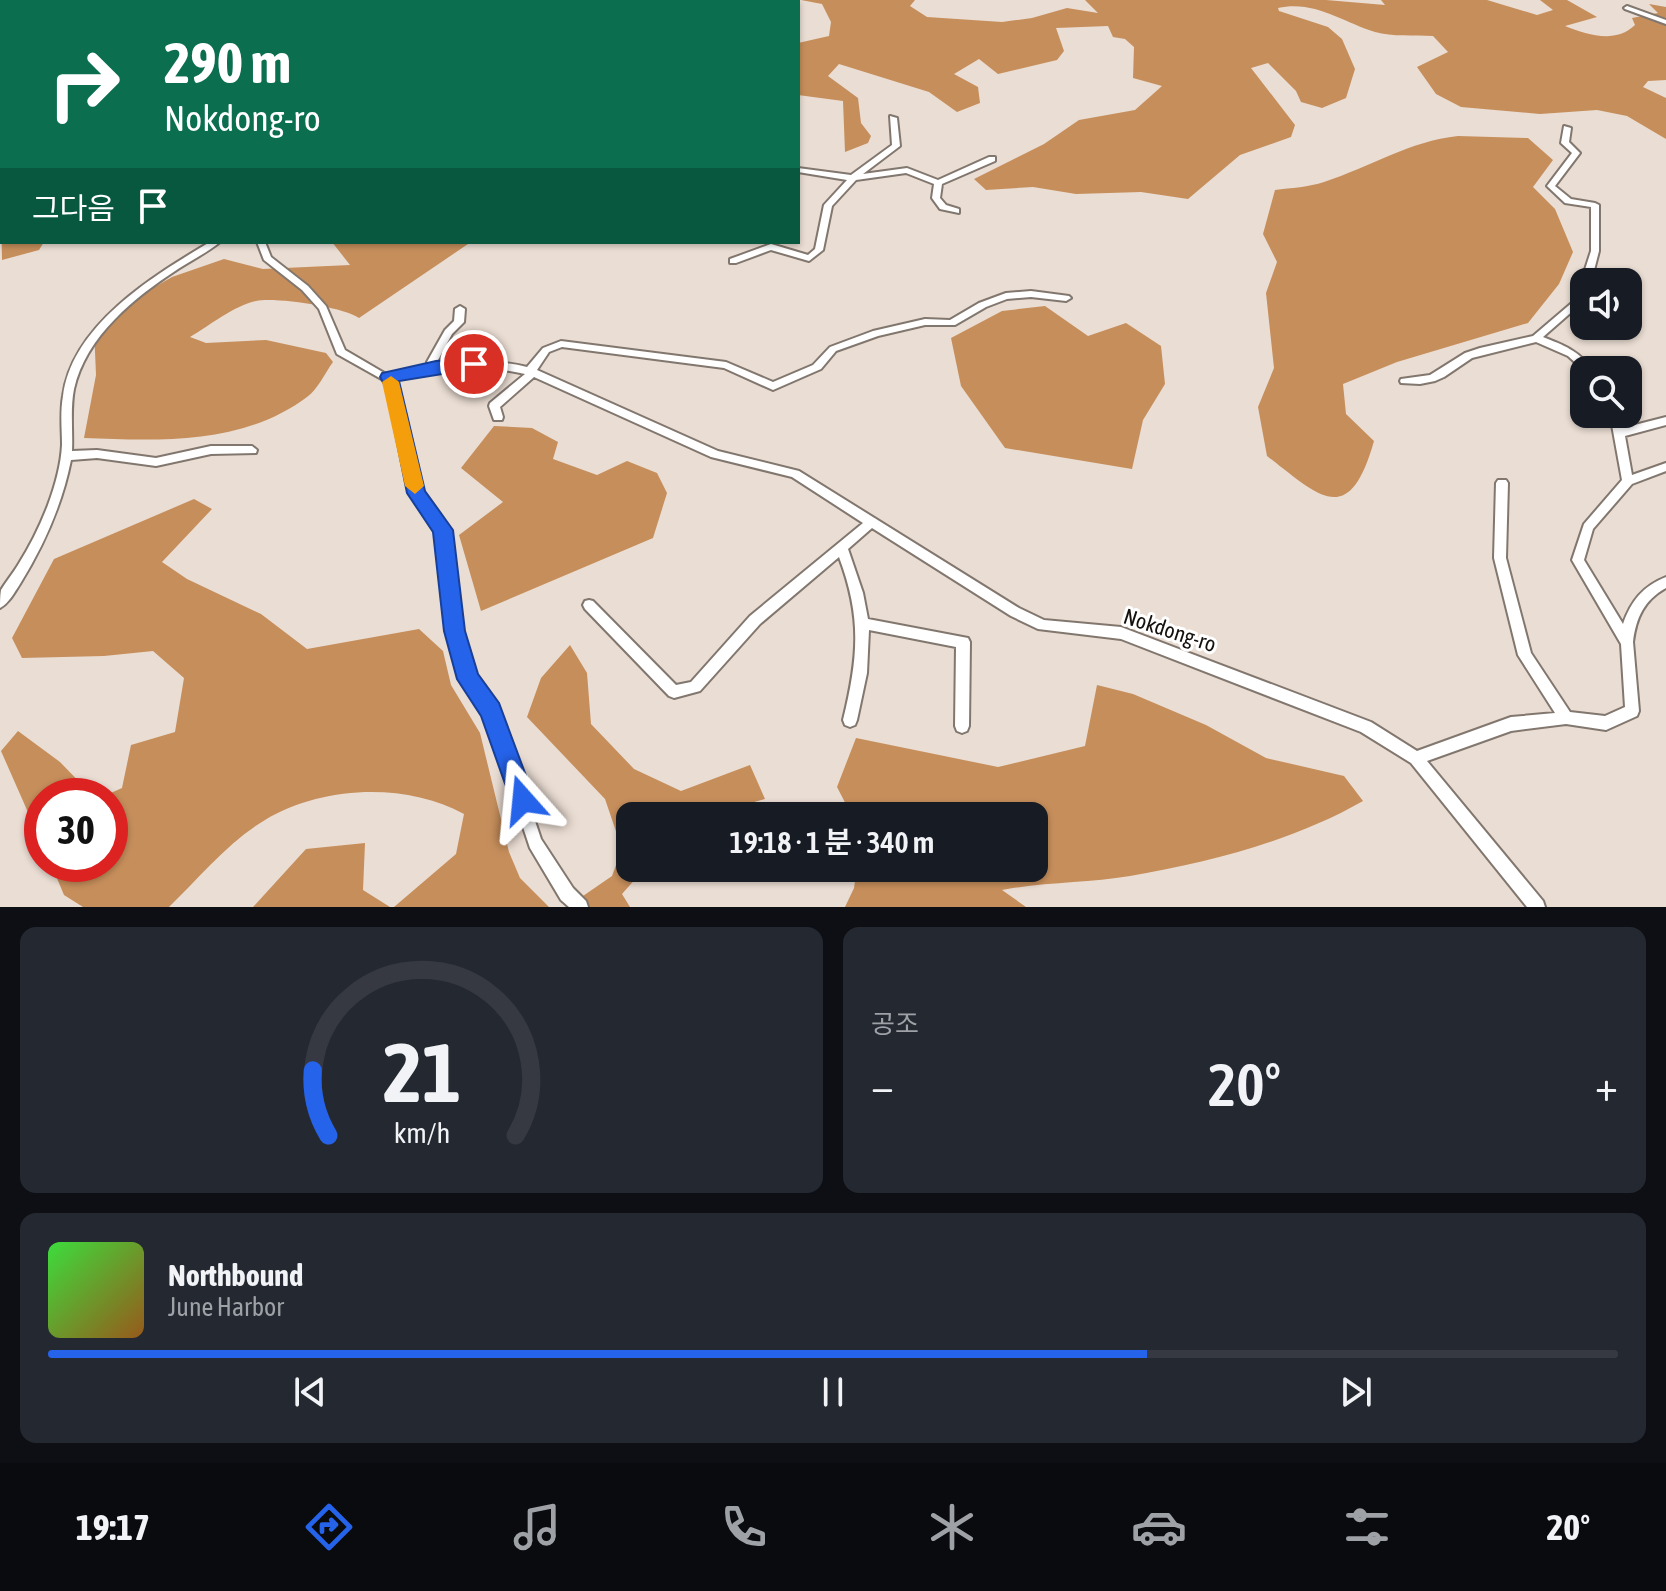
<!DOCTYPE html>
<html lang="ko">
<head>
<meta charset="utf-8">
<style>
	:root { --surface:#171b24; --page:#242831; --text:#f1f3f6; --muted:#9ea1a6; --line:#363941; --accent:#2563eb }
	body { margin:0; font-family:"Asap Condensed","Noto Sans KR",sans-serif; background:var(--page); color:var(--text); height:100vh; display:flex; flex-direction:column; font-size:30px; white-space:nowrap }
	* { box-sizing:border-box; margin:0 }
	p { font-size:26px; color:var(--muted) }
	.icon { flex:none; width:44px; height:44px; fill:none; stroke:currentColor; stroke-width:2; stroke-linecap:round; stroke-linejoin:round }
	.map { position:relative; height:907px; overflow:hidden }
	.details { display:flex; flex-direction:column; gap:20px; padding:20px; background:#0d0f14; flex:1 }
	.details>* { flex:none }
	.guide { position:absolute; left:0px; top:0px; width:800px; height:244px; box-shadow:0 2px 6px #0004; background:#0b6e4f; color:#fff; overflow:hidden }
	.tools { position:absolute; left:1570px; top:268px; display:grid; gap:16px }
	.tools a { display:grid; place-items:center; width:72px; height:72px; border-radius:16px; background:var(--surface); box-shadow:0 2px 6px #0004; font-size:40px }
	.speed { position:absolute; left:24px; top:778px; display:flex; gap:16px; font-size:40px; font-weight:700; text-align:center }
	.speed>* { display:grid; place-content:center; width:104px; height:104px; border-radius:50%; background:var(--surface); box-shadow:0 2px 6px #0004; line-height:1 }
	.speed .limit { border:12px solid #d22; background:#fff; color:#111 }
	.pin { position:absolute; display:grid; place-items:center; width:68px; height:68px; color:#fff; margin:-34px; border:4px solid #fff; border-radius:50%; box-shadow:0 2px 8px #0007 }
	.me { position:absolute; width:88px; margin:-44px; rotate:342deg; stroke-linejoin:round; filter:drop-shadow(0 0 6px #0008) }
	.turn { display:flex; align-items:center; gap:28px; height:168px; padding:0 32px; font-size:36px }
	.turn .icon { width:104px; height:104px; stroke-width:2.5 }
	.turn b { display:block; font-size:56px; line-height:68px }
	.then { display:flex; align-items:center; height:76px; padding:0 32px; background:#0003; gap:16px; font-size:30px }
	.big { font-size:60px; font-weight:600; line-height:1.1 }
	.details .tile { flex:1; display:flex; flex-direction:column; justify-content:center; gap:12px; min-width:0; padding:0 28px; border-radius:16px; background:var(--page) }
	.details .dial { align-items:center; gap:0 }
	.dial svg { height:208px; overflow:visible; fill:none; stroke:var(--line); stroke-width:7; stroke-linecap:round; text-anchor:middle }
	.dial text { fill:var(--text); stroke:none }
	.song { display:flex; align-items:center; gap:24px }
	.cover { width:96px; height:96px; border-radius:12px; background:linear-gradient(135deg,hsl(120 70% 55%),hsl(30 70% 35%)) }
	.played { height:8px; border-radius:4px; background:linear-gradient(90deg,var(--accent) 70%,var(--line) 70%) }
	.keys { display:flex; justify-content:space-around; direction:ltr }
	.heat { display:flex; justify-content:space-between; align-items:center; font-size:44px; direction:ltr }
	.details .tiles { flex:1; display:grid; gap:20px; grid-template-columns:1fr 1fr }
	.tile:last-child { grid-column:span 2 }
	.trip { position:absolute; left:616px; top:802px; width:432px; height:80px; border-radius:16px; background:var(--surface); box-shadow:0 2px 6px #0004; font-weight:600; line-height:80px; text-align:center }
	.tab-bar { display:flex; height:128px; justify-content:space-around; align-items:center; background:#090b0e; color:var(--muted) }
	.tab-bar .icon { width:56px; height:56px }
	.tab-bar .current { color:var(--accent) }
	.tab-bar b { font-size:36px; color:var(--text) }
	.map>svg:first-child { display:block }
	.forest { fill:#c68e5b }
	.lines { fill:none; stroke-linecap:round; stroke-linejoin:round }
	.minor-casing { stroke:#82776e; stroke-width:4 }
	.minor { fill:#fff; fill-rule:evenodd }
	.route { fill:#2563eb; stroke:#184099; stroke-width:2 }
	.slow { fill:#f59e0b }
	.labels { text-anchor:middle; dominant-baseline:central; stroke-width:6; stroke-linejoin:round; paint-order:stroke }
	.street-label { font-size:22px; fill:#14100d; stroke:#fff }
</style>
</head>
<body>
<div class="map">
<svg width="1666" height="907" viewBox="0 0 1666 907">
	<rect width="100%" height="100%" fill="#eaddd3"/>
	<path class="forest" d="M801,0H915L910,6L927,17L1002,22L1032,18L1067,8L1098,13L1085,0H1326L1385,5L1381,0H1487L1537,15L1553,10L1540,0H1567L1597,17L1565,26C1588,35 1615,44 1635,25L1632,18L1658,13L1649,4L1666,7V80L1648,81L1643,87L1666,98V139L1627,116L1597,110L1540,114L1461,107L1436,94L1417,67L1448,52L1433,36C1415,35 1392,37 1375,32C1342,22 1315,0 1278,8L1279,11L1328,27L1342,39L1355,69L1346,98L1322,108L1301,102L1296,91L1268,63L1251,68L1295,125L1291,137L1240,155L1188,199L1141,192L1076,194L1033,187L986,190L974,179L1044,144L1079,120L1135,110L1162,86L1133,78L1134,47L1125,39L1113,37L1108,26L1056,28L1064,51L1057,60L998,74L979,59L954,74L978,87L980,103L957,112L929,92L839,64L828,76L858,98L861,123L871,136L868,143L845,152L843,101L798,95V43L829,36L831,22L822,4Z
		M1458,136L1528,138L1553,160L1533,187L1555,209L1573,252L1559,284L1528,323L1397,362L1343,384L1346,414L1374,441C1349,529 1320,497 1267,456L1258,407L1274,368L1266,293L1277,262L1263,234L1275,190C1291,188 1309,187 1324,182C1370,167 1410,141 1458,136Z
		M0,161L2,242H44L39,250L2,260Z
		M332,242L468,244L359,318C343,307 276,297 256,301C233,306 209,326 190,337L206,343L266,340L326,353L333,362C325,373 318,389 307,397C243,445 160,441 84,438L96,375L94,328L107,314L172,277L224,259L263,269L350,265Z
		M1045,306L1088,336L1126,323L1161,346L1165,384L1143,420L1132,469L1005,448L961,386L951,338L1002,311Z
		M494,426L532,428L558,442L553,459L597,475L627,461L657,473L667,493L653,538L481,611L459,535L503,502L461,468Z
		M194,499L212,509L162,562L187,579L261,614L307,649L419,629L443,651L451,685L480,733L509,852L520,878L549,907H394L456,854L464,814C405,782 322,786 265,820C229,841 199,878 169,907H83L64,895L51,864H110V796H104L122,788L131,745L175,732L184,678L153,651L104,656L22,658L12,638L54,559Z
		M570,645L587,673L591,724L634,769L681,791L750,765L765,799L705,816H630V868H645L622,894L630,907H567L612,876L622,849L605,799L527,717L541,678Z
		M1097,685L1133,694L1206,725L1266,758L1344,776L1363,801C1293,841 1210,862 1130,876C1088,883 1044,882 1002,890L1026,907H845L854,888L857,868H1034V816H852L837,787L856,738L998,767L1085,746Z
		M18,731L60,762L93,796H42V844L1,751Z
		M365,843L363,890L390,907H253L306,849Z"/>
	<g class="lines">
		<defs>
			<path id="minor" d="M12,0H18L17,2H11Z
				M132,0H140L137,2H129Z
				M200,0H210L214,2H204Z
				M233,0H241L244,2H236Z
				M554,0H563L560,2H551Z
				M600,0H609L606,2H597Z
				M1627,6L1666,20V24L1625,9L1624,8Z
				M2,9V13L0,14V10Z
				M890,116L897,118L900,146L863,174L907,168L938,180L989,157H995V161L942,184L940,198L946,205L959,209V213L940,209L932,198L934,184L906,173L856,180L832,206L823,250L809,261L771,250L736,263H730V259L771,244L808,255L815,249L824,205L847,180L798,172V168L851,175L892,145Z
				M1564,126L1571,128L1569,142L1580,153L1555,186L1571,199L1595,203L1599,205V251L1591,282H1584L1583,302L1543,337C1563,345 1580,351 1592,370H1584L1583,372L1579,366L1568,356L1536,342L1472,358L1444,377L1435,381L1420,384L1401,383L1400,381L1401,379L1430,375L1465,353L1480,348L1533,336L1574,301L1579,287L1584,284L1581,282L1591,251V207L1565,203L1547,186L1572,153L1561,143Z
				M210,242H220C208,252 192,260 178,269C135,297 86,336 74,389C70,409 73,431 72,451L97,450L156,458L211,446H252L257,450L256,453L211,454L156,466L97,458L71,460C62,505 44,545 20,584C14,593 9,603 0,608C0,602 0,596 1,590C6,582 13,573 18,565C30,546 40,526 48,505C55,486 61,465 62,445C62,429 60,413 63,396C72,325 153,276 210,242Z
				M257,242H265L271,257L308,286L326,306L345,350L386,374L430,366L427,362L445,330L454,321L455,309L460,306L465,309L464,322L452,334L437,362L439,364C470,360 498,360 527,367L543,348L561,341L726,362L773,382L813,365L830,347L873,331L925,319L950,320L979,303L1006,293L1031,291L1069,296L1071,298L1066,301L1031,297L1007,299L986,307L955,325H925L878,336L836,351L821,369L773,390L724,368L562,347L549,352L537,370L718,451L799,471L1019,608L1044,620L1121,627L1371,722L1417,751L1511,717L1555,713L1518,655L1494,558L1496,483L1498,480H1506L1508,483L1506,558L1531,653L1570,712L1605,716L1625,707L1621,644L1572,560L1584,524L1622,480L1610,414H1620L1623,428L1666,417V425L1625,436L1632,475L1666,463V471L1632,484L1593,529L1584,560L1623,624C1631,601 1643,586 1666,577V588C1644,600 1636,618 1633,642L1639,711L1637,716L1606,730L1566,724L1511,731L1427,761L1543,901L1545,907H1527L1411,763L1361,732L1121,639L1038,629L1011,616L872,528L848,549L863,593L868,619L968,638L970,642L969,726L967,731L962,733L957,731L955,726L956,647L869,630L867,673L857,720L855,725L850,727L845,725L843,720C858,658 862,618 839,557L760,624L700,691L674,698L669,696L585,609L583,605L585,601L589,600L593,601L676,685L691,682L750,616L863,523L792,477L711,457L534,377L500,407L503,417L502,420H494L489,406L490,403L525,374C480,363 439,371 395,380L399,388L421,492L449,530L460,631L474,676L498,710L541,839L573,888L586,901L588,907H569L561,900L530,848L485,713L461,679L448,631L437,531L410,493L389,388L385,381L337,354L319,309L302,290L264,260Z"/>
		</defs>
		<use href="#minor" class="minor-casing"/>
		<use href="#minor" class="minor"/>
	</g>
	<path class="route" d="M474,358L480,360V368L399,381L425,491L453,530L465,631L478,674L499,703L535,800L531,809L523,813L514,809L481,716L457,679L444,631L433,532L407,493L386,388L380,377L382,373L436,361Z"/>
	<path class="slow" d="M391,376L399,382L424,486L415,494L405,486L382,382Z"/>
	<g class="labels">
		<g class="street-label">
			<text transform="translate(1170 630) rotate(18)">Nokdong-ro</text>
		</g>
	</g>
</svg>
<div class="tools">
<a><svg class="icon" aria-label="sound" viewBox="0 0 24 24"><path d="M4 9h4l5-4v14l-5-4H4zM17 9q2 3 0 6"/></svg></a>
<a><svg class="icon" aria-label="search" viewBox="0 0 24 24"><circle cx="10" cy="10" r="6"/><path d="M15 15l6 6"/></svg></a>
</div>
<div class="speed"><div class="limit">30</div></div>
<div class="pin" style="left:474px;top:364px;background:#d93025"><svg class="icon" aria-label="arrive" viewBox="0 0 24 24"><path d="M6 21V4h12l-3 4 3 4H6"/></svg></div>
<svg class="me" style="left:523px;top:800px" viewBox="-20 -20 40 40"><path d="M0-17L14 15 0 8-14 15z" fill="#2563eb" stroke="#fff" stroke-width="4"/></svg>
<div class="trip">19:18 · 1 분 · 340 m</div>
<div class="guide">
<div class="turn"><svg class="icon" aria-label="right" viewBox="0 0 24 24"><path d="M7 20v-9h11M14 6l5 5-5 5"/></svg><div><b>290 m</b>Nokdong-ro</div></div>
<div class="then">그다음<svg class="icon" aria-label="arrive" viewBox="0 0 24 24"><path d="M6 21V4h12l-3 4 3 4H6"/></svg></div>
</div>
</div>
<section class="details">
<div class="tiles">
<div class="tile dial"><svg viewBox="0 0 100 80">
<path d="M14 69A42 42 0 1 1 86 69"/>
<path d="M14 69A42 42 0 0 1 8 44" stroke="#2563eb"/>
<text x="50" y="56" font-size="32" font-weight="700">21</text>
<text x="50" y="72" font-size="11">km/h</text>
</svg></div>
<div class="tile"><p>공조</p>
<div class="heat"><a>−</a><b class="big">20°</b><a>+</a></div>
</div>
<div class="tile">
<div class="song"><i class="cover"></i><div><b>Northbound</b><p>June Harbor</p></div></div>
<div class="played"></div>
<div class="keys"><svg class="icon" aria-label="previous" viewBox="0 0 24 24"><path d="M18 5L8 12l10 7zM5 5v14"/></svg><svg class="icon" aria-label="pause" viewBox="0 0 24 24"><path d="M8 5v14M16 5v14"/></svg><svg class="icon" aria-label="next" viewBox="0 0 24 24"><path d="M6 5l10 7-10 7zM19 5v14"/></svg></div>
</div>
</div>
</section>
<nav class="tab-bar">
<b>19:17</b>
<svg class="icon current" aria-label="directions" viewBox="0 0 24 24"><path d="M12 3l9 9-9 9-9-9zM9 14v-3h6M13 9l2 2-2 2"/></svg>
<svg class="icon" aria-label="music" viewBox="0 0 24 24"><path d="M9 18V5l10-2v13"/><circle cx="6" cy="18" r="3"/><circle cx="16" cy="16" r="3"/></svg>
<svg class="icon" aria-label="phone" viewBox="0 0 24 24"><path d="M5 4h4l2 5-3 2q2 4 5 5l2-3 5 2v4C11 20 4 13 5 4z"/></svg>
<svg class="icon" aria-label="climate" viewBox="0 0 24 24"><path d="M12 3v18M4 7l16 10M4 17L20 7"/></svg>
<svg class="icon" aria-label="car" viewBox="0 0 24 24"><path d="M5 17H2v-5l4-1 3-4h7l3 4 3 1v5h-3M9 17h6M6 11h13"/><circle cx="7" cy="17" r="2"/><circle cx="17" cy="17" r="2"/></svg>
<svg class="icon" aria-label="filters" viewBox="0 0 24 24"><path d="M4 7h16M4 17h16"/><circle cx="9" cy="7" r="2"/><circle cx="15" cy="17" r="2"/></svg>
<b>20°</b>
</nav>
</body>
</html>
